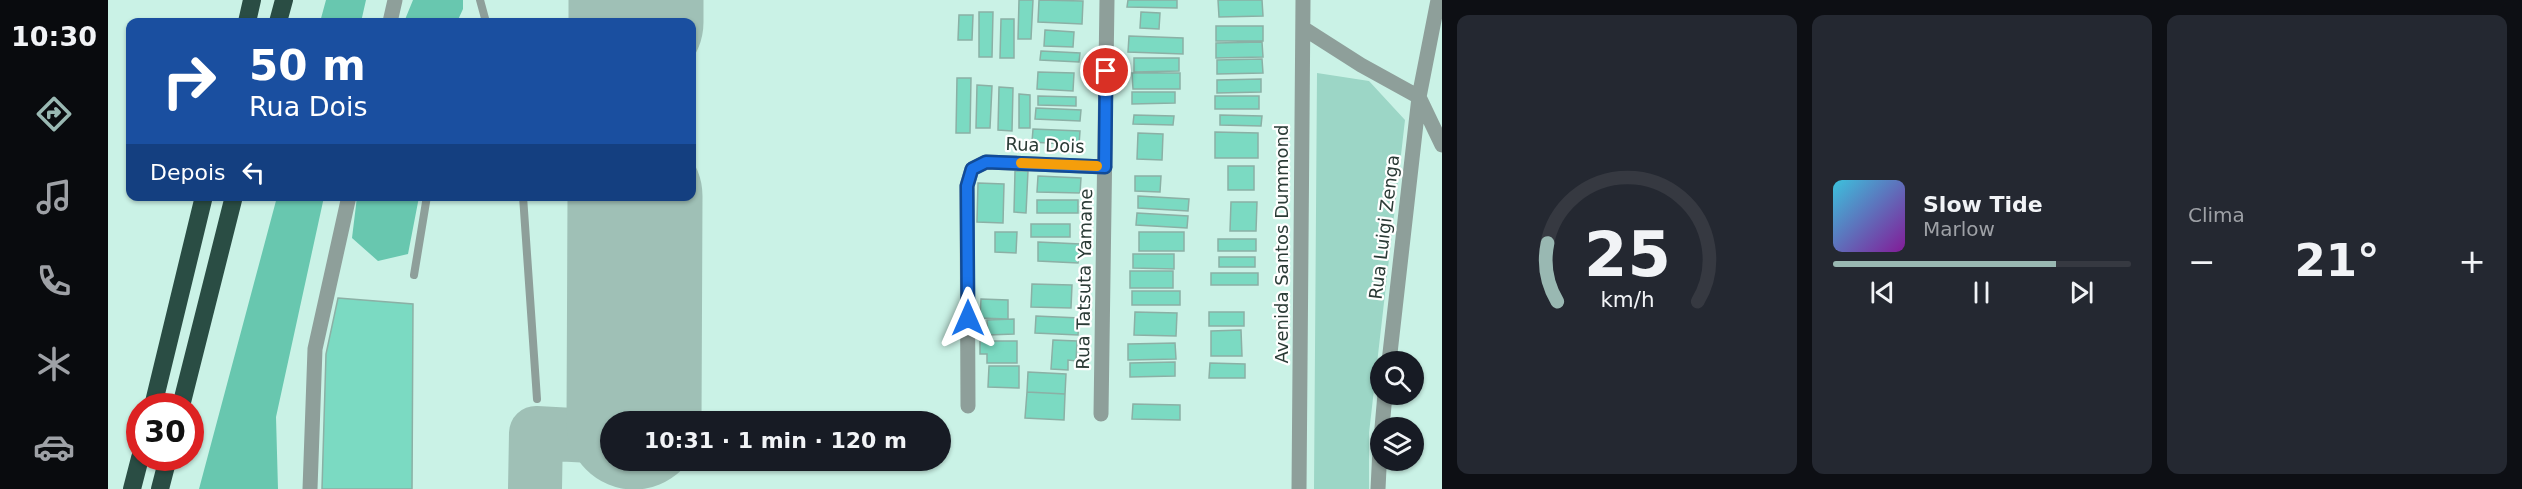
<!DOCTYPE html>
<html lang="pt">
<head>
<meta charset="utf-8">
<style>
	:root { --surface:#171b24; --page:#242831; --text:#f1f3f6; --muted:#9ea1a6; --line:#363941; --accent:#99b8b2 }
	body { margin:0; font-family:"DejaVu Sans",sans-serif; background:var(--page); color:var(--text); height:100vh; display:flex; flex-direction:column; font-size:22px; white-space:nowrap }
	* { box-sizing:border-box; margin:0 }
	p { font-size:20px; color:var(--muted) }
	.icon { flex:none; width:33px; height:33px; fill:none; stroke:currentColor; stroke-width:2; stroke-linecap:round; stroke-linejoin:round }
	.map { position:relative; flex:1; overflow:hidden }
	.panel { display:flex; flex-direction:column; gap:15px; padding:15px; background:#0d0f14; width:1080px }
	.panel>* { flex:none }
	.banner { position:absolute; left:18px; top:18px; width:570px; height:183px; border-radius:12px; box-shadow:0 2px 4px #0004; background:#1a4fa0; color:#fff; overflow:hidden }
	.tools { position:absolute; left:1262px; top:351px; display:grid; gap:12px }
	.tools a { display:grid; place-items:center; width:54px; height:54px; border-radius:50%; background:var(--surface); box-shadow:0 2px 4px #0004; font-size:30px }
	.speed { position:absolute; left:18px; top:393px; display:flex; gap:12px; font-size:30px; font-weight:700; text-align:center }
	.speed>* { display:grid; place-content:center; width:78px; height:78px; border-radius:50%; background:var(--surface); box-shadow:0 2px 4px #0004; line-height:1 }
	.speed .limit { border:9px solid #d22; background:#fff; color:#111 }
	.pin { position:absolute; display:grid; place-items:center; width:51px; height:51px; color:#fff; margin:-26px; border:3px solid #fff; border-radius:50%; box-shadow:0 2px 6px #0007 }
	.me { position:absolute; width:66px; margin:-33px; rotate:0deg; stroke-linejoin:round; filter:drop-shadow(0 0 4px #0008) }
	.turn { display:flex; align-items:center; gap:21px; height:126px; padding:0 24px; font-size:27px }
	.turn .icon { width:78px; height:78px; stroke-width:2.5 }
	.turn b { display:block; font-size:42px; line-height:51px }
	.then { display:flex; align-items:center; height:57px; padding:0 24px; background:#0003; gap:12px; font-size:22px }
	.big { font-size:45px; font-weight:700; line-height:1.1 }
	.panel .widget { flex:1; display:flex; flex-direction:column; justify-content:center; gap:9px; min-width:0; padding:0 21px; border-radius:12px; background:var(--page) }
	.panel .dial { align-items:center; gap:0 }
	.dial svg { height:156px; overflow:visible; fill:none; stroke:var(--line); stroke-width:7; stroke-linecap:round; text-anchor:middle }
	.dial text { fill:var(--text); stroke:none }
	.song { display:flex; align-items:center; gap:18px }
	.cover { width:72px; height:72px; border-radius:9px; background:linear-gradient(135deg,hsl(190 70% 55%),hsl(290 70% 35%)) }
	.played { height:6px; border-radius:3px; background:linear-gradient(90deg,var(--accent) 75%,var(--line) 75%) }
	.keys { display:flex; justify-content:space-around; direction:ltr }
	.heat { display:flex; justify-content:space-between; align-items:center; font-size:33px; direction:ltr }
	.panel .tiles { flex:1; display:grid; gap:15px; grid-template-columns:repeat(3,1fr) }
	.trip { position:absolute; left:492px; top:411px; width:351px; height:60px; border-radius:30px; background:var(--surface); box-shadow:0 2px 4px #0004; font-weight:700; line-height:60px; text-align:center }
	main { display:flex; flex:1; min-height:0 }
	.menu { display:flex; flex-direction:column; width:108px; justify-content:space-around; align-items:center; background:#090b0e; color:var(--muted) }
	.menu .icon { width:42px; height:42px }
	.menu .on { color:var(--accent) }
	.menu b { font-size:27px; color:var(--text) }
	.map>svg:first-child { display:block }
	.green { fill:#9cd6c6 }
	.forest { fill:#68c7af }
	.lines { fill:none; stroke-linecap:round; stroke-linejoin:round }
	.taxiway { stroke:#9fc0b6; stroke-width:54 }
	.runway { stroke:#9fc0b6; stroke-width:135 }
	.building { fill:#7bdac2; stroke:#8bb0a5; stroke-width:1.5 }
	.service { stroke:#8e9f9a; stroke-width:8 }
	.minor { stroke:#8e9f9a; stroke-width:15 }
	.motorway { stroke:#2a4d44; stroke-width:18 }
	.route-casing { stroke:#114b97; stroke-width:15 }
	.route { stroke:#1a73e8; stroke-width:10 }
	.slow { stroke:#f59e0b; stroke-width:10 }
	.labels { text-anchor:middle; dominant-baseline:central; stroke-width:4.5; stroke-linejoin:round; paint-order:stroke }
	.street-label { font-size:18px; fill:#2b3b36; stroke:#fff }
</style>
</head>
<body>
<main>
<nav class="menu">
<b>10:30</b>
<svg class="icon on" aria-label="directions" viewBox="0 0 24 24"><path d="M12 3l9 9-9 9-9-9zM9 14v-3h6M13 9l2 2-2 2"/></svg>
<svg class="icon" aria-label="music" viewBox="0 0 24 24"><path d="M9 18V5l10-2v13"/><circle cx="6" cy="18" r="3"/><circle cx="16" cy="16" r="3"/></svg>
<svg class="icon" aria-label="phone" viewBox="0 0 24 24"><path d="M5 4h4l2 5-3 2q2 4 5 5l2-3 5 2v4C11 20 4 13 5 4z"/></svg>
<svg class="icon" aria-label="climate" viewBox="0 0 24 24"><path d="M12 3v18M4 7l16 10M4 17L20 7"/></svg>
<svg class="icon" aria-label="car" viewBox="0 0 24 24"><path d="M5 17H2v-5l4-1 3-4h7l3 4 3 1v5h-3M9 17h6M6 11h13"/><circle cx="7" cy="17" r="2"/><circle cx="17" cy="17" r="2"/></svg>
</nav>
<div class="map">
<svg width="1334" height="489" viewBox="0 0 1334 489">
	<rect width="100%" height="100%" fill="#caf2e6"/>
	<path class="green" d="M1209,73L1261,81L1297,120L1261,433V489H1206Z"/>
	<path class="forest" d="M218,0H258L253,22H212Z
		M305,0H355V9L349,22H296Z
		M169,197H216L168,417L170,489H91Z
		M249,197H311L300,254L270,261L244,238Z"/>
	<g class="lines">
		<path class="taxiway" d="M427,489L428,433L502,437"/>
		<path class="runway" d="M528,22V0
			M526,422L527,196"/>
	</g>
	<path class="building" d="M911,0H925L923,39H910Z
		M931,0L975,1L974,24L930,22Z
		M1020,0H1069V8L1019,7Z
		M1110,0H1154L1155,16L1111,17Z
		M871,12H885L884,57H871Z
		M1033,12L1052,13L1051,29L1032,28Z
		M851,15H865L864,40H850Z
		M893,19H906V58H892Z
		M1108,26H1155V41H1108Z
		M937,30L966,32L965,47L936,46Z
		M1021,36L1075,38V54L1020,52Z
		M1154,42L1155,57L1108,58V43Z
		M933,51L972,53L971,62L932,60Z
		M1026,58H1071V71L1026,72Z
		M1154,59L1155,73L1109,74V60Z
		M930,72L966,73L965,91L929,89Z
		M1024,73H1072V89H1025Z
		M849,78H863L862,133H848Z
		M1153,79V92L1109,93V80Z
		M869,85L884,86L882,128H868Z
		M891,87L905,88L904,131L890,130Z
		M1024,92H1067V103L1024,104Z
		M911,94L922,95V128H911Z
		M930,96L968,97V106L930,105Z
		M1107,96H1151V109H1107Z
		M928,108L973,110L972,121L927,119Z
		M1026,115L1066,116L1065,125L1025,124Z
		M1112,115L1154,116L1153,126L1112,125Z
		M925,129L972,131L971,145L924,142Z
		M1107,132L1150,133V158H1107Z
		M1030,133L1055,134L1054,160L1029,159Z
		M1120,166H1146V190H1120Z
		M907,171H920L918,213L906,212Z
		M930,176L973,178L972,193L929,192Z
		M1027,176H1053L1052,192L1027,191Z
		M870,183L896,184L895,223L869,222Z
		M1030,196L1081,199L1080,211L1030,208Z
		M929,200H970V213H929Z
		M1123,202H1149L1148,231H1122Z
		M1029,213L1080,216L1079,228L1028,225Z
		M923,224H962V237H923Z
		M887,232H909L908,253L887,252Z
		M1031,232H1076V251H1031Z
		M1110,239H1148V251H1110Z
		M930,242L972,244L970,263L930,261Z
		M1025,254H1066V269L1025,268Z
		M1111,257H1147V267H1111Z
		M1022,271H1065V288H1022Z
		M1103,273H1150V285H1103Z
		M924,284L964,285L963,308L923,307Z
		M1024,291H1072V305H1024Z
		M230,298L305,304L304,489H214L218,354Z
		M873,299L900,300V319L872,318Z
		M1027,312L1069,313L1068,336L1026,335Z
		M1101,312H1136V326H1101Z
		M928,316L971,318L970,335L927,333Z
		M906,319V334L880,335L879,320Z
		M1133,330L1134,356H1103V331Z
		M945,340L969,341L968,361L960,360V370L943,369Z
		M872,341H909V363H879V354H872Z
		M1067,343L1068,359L1020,360V344Z
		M1067,362V376L1022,377V363Z
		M1102,363L1137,364V378H1101Z
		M881,366H911V388L880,387Z
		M920,372L958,374L957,394L919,392Z
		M919,392L957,394L956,420L917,418Z
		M1025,404L1072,405V420L1024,419Z"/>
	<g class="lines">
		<path class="service" d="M372,0L378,22
			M415,196L429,399
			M306,275L319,196"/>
		<path class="minor" d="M282,22L287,0
			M1195,28L1253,65L1311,97L1334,145
			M1281,362L1311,97L1330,0
			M860,406L859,186L864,169L878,162L997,167
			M993,414L999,0
			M1274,428L1277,394
			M202,489L207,349L241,196
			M1191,489L1195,0
			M1270,489L1272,448"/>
		<path class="motorway" d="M139,22L144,0
			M170,22L176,0
			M45,406L96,196
			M73,406L126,196
			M24,489L32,458
			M52,489L60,458"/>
	</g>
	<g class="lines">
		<defs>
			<path id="route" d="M860,318L859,186L864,169L878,162L997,167L998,71"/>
		</defs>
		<use href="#route" class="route-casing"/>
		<use href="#route" class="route"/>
		<path class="slow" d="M913,163L989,166"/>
	</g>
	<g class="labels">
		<g class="street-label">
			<text transform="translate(937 145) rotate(2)">Rua Dois</text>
			<text transform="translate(1276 227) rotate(-83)">Rua Luigi Zenga</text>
			<text transform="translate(1173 244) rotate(-90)">Avenida Santos Dummond</text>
			<text transform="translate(976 279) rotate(-89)">Rua Tatsuta Yamane</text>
		</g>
	</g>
</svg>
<div class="tools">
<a><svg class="icon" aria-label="search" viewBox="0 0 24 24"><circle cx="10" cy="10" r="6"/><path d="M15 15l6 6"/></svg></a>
<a><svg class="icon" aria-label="layers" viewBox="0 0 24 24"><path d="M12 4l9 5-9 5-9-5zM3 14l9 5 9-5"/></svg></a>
</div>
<div class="speed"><div class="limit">30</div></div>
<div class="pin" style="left:998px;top:71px;background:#d93025"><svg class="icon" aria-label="arrive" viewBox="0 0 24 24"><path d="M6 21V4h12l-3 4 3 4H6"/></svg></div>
<svg class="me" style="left:860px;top:318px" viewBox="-20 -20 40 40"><path d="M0-17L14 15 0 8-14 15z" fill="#1a73e8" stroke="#fff" stroke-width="4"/></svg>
<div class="trip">10:31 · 1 min · 120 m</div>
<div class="banner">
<div class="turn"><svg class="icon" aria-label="right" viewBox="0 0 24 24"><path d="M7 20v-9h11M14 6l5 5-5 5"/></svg><div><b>50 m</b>Rua Dois</div></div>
<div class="then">Depois<svg class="icon" aria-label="left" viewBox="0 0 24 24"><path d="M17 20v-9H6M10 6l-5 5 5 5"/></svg></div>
</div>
</div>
<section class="panel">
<div class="tiles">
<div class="widget dial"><svg viewBox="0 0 100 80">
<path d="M14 69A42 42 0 1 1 86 69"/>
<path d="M14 69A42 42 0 0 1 9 39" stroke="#99b8b2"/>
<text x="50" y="56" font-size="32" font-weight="700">25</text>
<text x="50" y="72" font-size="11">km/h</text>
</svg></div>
<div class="widget">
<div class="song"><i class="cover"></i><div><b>Slow Tide</b><p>Marlow</p></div></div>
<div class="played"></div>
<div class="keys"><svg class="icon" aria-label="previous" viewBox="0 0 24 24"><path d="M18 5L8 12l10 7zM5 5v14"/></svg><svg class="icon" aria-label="pause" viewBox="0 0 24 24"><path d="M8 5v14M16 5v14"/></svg><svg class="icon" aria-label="next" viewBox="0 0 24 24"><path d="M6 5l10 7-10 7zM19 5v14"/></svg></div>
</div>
<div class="widget"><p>Clima</p>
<div class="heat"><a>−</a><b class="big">21°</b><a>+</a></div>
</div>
</div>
</section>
</main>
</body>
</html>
